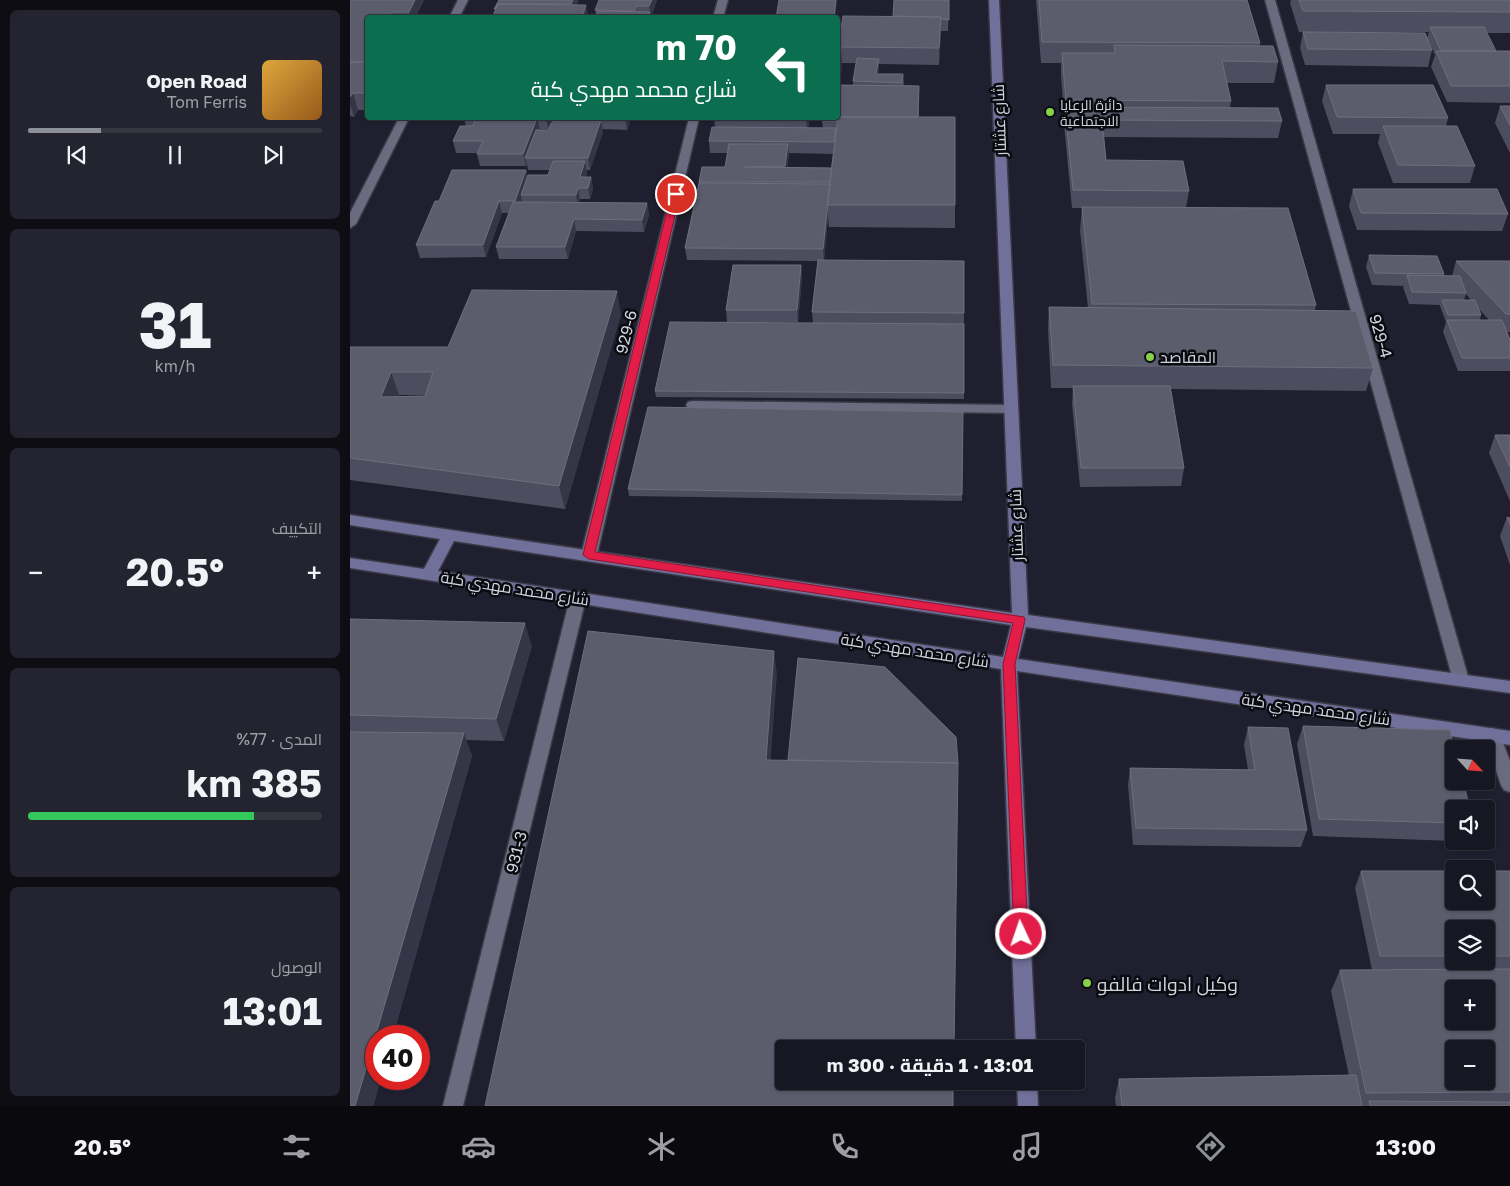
<!DOCTYPE html>
<html lang="ar">
<head>
<meta charset="utf-8">
<style>
	:root { --surface:#171723; --page:#242430; --text:#f1f3f6; --muted:#9e9fa6; --line:#363641; --accent:#8c9099 }
	body { margin:0; font-family:"Golos Text",Cairo,sans-serif; background:var(--page); color:var(--text); direction:rtl; height:100vh; display:flex; flex-direction:column; font-size:19px; white-space:nowrap }
	* { box-sizing:border-box; margin:0 }
	p { font-size:16px; color:var(--muted) }
	.icon { flex:none; width:28px; height:28px; fill:none; stroke:currentColor; stroke-width:2; stroke-linecap:round; stroke-linejoin:round }
	.map { position:relative; flex:1; overflow:hidden; direction:ltr }
	.sheet { display:flex; flex-direction:column; gap:10px; padding:10px; background:#0d0d13; width:350px }
	.sheet>* { flex:none }
	.guide { position:absolute; left:15px; top:15px; width:475px; height:105px; border-radius:5px; box-shadow:0 1px 4px #0004,0 0 0 1px var(--line); direction:rtl; background:#0b6e4f; color:#fff; overflow:hidden }
	.needle { width:32px; rotate:116deg }
	.buttons { position:absolute; left:1095px; top:740px; display:grid; gap:10px }
	.buttons a { display:grid; place-items:center; width:50px; height:50px; border-radius:5px; background:var(--surface); box-shadow:0 1px 4px #0004,0 0 0 1px var(--line); font-size:25px }
	.speed { position:absolute; left:15px; top:1025px; display:flex; gap:10px; font-size:25px; font-weight:700; text-align:center }
	.speed>* { display:grid; place-content:center; width:65px; height:65px; border-radius:50%; background:var(--surface); box-shadow:0 1px 4px #0004,0 0 0 1px var(--line); line-height:1 }
	.speed .limit { border:8px solid #d22; background:#fff; color:#111 }
	.pin { position:absolute; display:grid; place-items:center; width:42px; height:42px; color:#fff; margin:-21px; border:2px solid #fff; border-radius:50%; box-shadow:0 1px 5px #0007 }
	.me { position:absolute; width:55px; margin:-28px; rotate:357deg; stroke-linejoin:round; filter:drop-shadow(0 0 4px #0008) }
	.turn { display:flex; align-items:center; gap:18px; height:105px; padding:0 20px; font-size:22px }
	.turn .icon { width:65px; height:65px; stroke-width:2.5 }
	.turn b { display:block; font-size:35px; line-height:42px }
	.big { font-size:38px; font-weight:700; line-height:1.1 }
	.sheet .tile { flex:1; display:flex; flex-direction:column; justify-content:center; gap:8px; min-width:0; padding:0 18px; border-radius:8px; background:var(--page) }
	.sheet .dial { align-items:center; gap:0 }
	.dial b { font-size:65px; line-height:1 }
	.song { display:flex; align-items:center; gap:15px }
	.cover { width:60px; height:60px; border-radius:8px; background:linear-gradient(135deg,hsl(40 70% 55%),hsl(30 70% 35%)) }
	.played { height:5px; border-radius:2px; background:linear-gradient(90deg,var(--accent) 25%,var(--line) 25%) }
	.keys { display:flex; justify-content:space-around; direction:ltr }
	.heat { display:flex; justify-content:space-between; align-items:center; font-size:28px; direction:ltr }
	.charge { height:8px; border-radius:4px; background:linear-gradient(90deg,#34c759 77%,var(--line) 0) }
	.trip { position:absolute; left:425px; top:1040px; width:310px; height:50px; border-radius:5px; background:var(--surface); box-shadow:0 1px 4px #0004,0 0 0 1px var(--line); font-weight:700; line-height:50px; text-align:center; direction:rtl }
	.tabs { display:flex; height:80px; justify-content:space-around; align-items:center; background:#09090e; color:var(--muted) }
	.tabs .icon { width:35px; height:35px }
	.tabs .active { color:var(--accent) }
	.tabs b { font-size:22px; color:var(--text) }
	main { display:flex; flex:1; min-height:0 }
	.map>svg:first-child { display:block }
	.lines { fill:none; stroke-linecap:round; stroke-linejoin:round }
	.lane-casing { stroke:#3a3a47; stroke-width:3 }
	.street-casing { stroke:#3a3a47; stroke-width:3 }
	.secondary-casing { stroke:#3a3a47; stroke-width:3 }
	.lane { fill:#6a6b7e; fill-rule:evenodd }
	.street { fill:#6a6b7e; fill-rule:evenodd }
	.secondary { fill:#71709b; fill-rule:evenodd }
	.wall { fill:#4c4d5f; fill-rule:evenodd }
	.shaded-wall { fill:#343546 }
	.building { fill:#5b5c6c; stroke:#6e6e7e; fill-rule:evenodd }
	.route { fill:#e11d48; stroke:#92132f }
	.poi-dot { fill:#88cf4a; stroke:#0a0a11; stroke-width:2 }
	.labels { text-anchor:middle; dominant-baseline:central; stroke-width:5; stroke-linejoin:round; paint-order:stroke }
	.far-poi-label { font-size:14px; fill:#d4d4df; stroke:#0a0a11; text-anchor:start }
	.street-label { font-size:16px; fill:#d4d4df; stroke:#0a0a11 }
	.poi-label { font-size:16px; fill:#d4d4df; stroke:#0a0a11; text-anchor:start }
	.near-poi-label { font-size:19px; fill:#d4d4df; stroke:#0a0a11; text-anchor:start }
</style>
</head>
<body>
<main>
<div class="map">
<svg width="1160" height="1106" viewBox="0 0 1160 1106">
	<rect width="100%" height="100%" fill="#1f1f2f"/>
	<g class="lines">
		<defs>
			<path id="lane" d="M343,401L661,405L666,406L668,409L666,412L661,413L338,408L336,405L338,402Z"/>
			<path id="street" d="M108,0H118L109,18H99Z
				M368,0H378L373,18H363Z
				M915,0H925L1119,680L1117,684L1111,686L1105,684L1103,680Z
				M49,118H59L6,224L0,228V213Z
				M339,118H349L247,555L244,559L239,560L234,559L231,555Z
				M228,592L233,594L236,598L113,1106H93L220,598L223,594Z
				M1142,728L1148,730L1160,761V792L1154,790L1151,785L1134,735L1136,730Z"/>
			<path id="secondary" d="M639,0H649L678,615L1160,681V693L676,627L668,659L1160,731V745L667,671L686,1049H666L651,669L0,568V558L74,569L90,539L0,525V515L662,613ZM104,541L661,625L653,657L88,571Z
				M667,1081H687L688,1106H668Z"/>
		</defs>
		<use href="#lane" class="lane-casing"/>
		<use href="#street" class="street-casing"/>
		<use href="#secondary" class="secondary-casing"/>
		<use href="#lane" class="lane"/>
		<use href="#street" class="street"/>
		<use href="#secondary" class="secondary"/>
	</g>
	<path class="wall" d="M0,0H74L65,18H18V110H8L4,117L0,116Z
		M307,0L301,17L246,15L245,10Z
		M599,0L598,31H591L589,65L529,64L528,74H553L554,85L569,86V117H605V228L479,227L478,218L474,260L614,261V399L306,397L305,391L463,323L462,312L468,261L337,260L335,248L349,182L375,167L378,153H360L359,141L365,127L364,118H460L458,128H473L472,121L488,118V46L543,16ZM492,63H506L503,81V85H490ZM439,153L483,154L481,168L437,167Z
		M686,0H897L910,43V46L928,62L924,83H877L881,101L880,108L932,121L928,138L754,137L756,160L839,191L836,208L966,305L965,310L1023,368L1016,391L821,389L834,468L831,486L730,487L722,404L723,388H701L698,330L699,307L738,308L730,230L732,208H722L714,124V118L711,74V63H691Z
		M941,0H1160V33H1136L1146,51H1160V103L1097,102L1081,67L1085,55L1077,38L1079,32H977L1082,50L1078,67L955,65L950,48L953,32H949L940,3Z
		M976,85L1098,118L1096,126L1125,166L1120,183H1043L1028,143L1030,134H983L972,101Z
		M1150,106H1160V153L1145,123Z
		M114,118H202L198,129H190L189,130H198L226,120V118H281L277,130L252,129L253,132L240,170H237V173L236,177H241L243,189L240,199H230L229,203H297L299,215L294,232L226,231L218,259H149L146,247L159,213H152L136,257L70,258L66,245L89,201L176,170L178,177L198,175L200,170H178L177,164L176,166H130L127,154L128,153H106L103,141L116,126Z
		M1003,189L1158,214L1152,231L1007,230L999,206Z
		M1019,255L1094,274V276H1102L1106,261H1160V332H1157L1160,340V371H1108L1093,332L1096,322L1090,306V305L1059,304L1053,287L1054,286L1022,285L1016,267ZM1116,294L1121,300H1114ZM1128,308L1139,320H1130L1131,315Z
		M451,265L452,277L448,322H377L376,310Z
		M271,314L215,509L0,480V347H98ZM49,395H75V396H48Z
		M1145,435H1160V501L1139,453Z
		M278,489L612,495V501L279,496Z
		M1157,517L1160,518V565L1150,536Z
		M0,619L182,646L154,741L116,740L122,756L43,1036H26L31,1079L23,1106H0Z
		M953,726L1104,809V841L963,836L947,744Z
		M898,727L957,830L951,847L783,845L778,785L780,768L898,770L894,745Z
		M1011,871H1160V1106H766L765,1098L769,1079L999,1076L981,991L990,970H1022L1005,888ZM1104,929H1136V961H1104Z"/>
	<path class="shaded-wall" d="M65,0H74L65,18H61L59,12Z
		M223,0H229L223,15L221,4Z
		M302,0H307L301,17L299,6Z
		M486,0H487L485,18H484Z
		M236,5L239,18H232Z
		M42,12L43,18H39Z
		M591,17V33L589,65V48Z
		M491,49L492,66L489,98L488,81Z
		M529,59V70L527,82L526,74Z
		M3,93L8,110L4,117L0,104V97Z
		M187,118L190,129L179,158H175L177,164L176,166L173,154Z
		M196,118H202L198,129Z
		M275,118H281L277,130Z
		M456,118H460L457,132Z
		M251,120L253,132L240,170L238,158Z
		M438,144L439,156L436,178L435,166Z
		M235,161L237,173L232,189L230,177Z
		M176,170L179,182L171,195L172,201L168,213L165,201Z
		M241,177L243,189L240,199L238,188Z
		M228,188L230,199L228,207L226,195Z
		M149,201L152,213L136,257L133,245Z
		M297,203L299,215L294,232L292,220Z
		M478,206V218L474,261L473,249Z
		M224,219L226,231L218,259L215,247Z
		M451,265L452,277L448,322L447,310Z
		M267,291L271,314L215,509L209,486Z
		M41,372L49,395L39,420L31,397Z
		M175,623L182,646L154,741L146,719Z
		M424,651L427,674L419,782L416,760Z
		M114,733L122,756L43,1036H26V1079H31L23,1106H5Z"/>
	<path class="building" d="M0,0H65L59,12H42L39,18H18V62H0Z
		M149,0H223L221,4H148L146,9H144Z
		M249,0H302L299,6H286L284,11L245,10Z
		M429,0H486L484,18H426Z
		M544,0H599V20L591,19V17L543,16Z
		M689,0H897L910,43L692,42Z
		M949,0H1160V12L953,11Z
		M148,4L236,5L232,18H142Z
		M248,11L300,12L298,18H245Z
		M493,16L591,17L589,48L488,47Z
		M1080,27H1134L1146,51H1091Z
		M953,32L1075,33L1082,50L958,49Z
		M764,45L923,46L928,62L872,61L881,101L716,100L712,53H765Z
		M488,49H491L488,81Z
		M1086,51H1160V86H1101Z
		M507,58L529,59L526,74H553L552,83L503,81Z
		M0,62H18V93H3L0,97Z
		M488,85L569,86L568,117H488Z
		M976,85H1083L1098,118L987,117Z
		M1150,106H1160V125Z
		M715,107L928,108L932,121L752,120L756,160L833,161L839,191L723,190Z
		M488,117H605V205H477Z
		M126,118H187L173,154H127L133,141H103L110,126H123Z
		M473,118H487V121H472Z
		M203,120H251L238,158H175L186,130H198Z
		M1033,126H1107L1125,166L1048,165Z
		M362,127L486,128L484,142L359,141Z
		M379,144H438L435,166L394,167L482,168L480,182H349L352,167H375Z
		M203,161H235L230,177H241L238,188H228L226,195H171L178,175H198Z
		M102,170H176L165,201H149L133,245H66L85,201H89Z
		M349,183L480,184L473,249L335,248Z
		M1003,189H1147L1158,214L1011,213Z
		M163,202L297,203L292,220L224,219L215,247H146Z
		M732,207L938,208L966,305L742,304Z
		M1019,255L1087,256L1094,274L1025,273Z
		M468,260L614,261V313L462,312Z
		M1106,261H1160V314H1156Z
		M383,265H451L447,310H376Z
		M1057,275L1110,276L1116,293L1062,292Z
		M122,290L267,291L209,486L0,458V347H98ZM41,372H83L75,396L31,397Z
		M1092,300H1125L1131,315H1098Z
		M699,307L1006,311L1023,368L703,365Z
		M1097,320H1152L1160,340V358H1112Z
		M320,322L614,324V393L305,391Z
		M723,386H820L834,468H731Z
		M298,407L613,412L612,495L278,489Z
		M1145,435H1160V467Z
		M1157,517L1160,518V525Z
		M0,619L175,623L146,719L0,715Z
		M238,631L424,651L416,760L608,763L604,1049H434V1081H603V1106H135Z
		M448,658L535,667L606,737L608,763L438,760Z
		M953,726L1100,730L1104,749V781H1113L1120,809H1104V823L969,819Z
		M898,727L938,728L957,830L786,828L780,768L905,770Z
		M0,732L114,733L5,1106H0Z
		M1011,871H1104V901H1136V871H1160V956H1136V929H1104V956H1030Z
		M1160,969V1092L1016,1093L990,970ZM1104,989H1136V1021H1104ZM1104,1049H1136V1081H1104Z
		M1006,1075L1012,1106H772L769,1079Z
		M1019,1101L1160,1102V1106H1020Z"/>
	<path class="route" d="M326,191L330,194L245,552L674,617L675,620L665,664L678,934L676,938L671,940L666,938L664,934L653,664L663,623L239,559L233,555L321,194Z"/>
	<g class="poi-dot">
		<circle cx="700" cy="112" r="5"/>
		<circle cx="800" cy="357" r="5"/>
		<circle cx="737" cy="983" r="5"/>
	</g>
	<g class="labels">
		<g class="far-poi-label">
			<text x="710" y="104">دائرة الرعايا<tspan x="710" dy="16">الاجتماعية</tspan></text>
		</g>
		<g class="street-label">
			<text transform="translate(649 120) rotate(-92)">شارع عشتار</text>
			<text transform="translate(276 332) rotate(-76)">929-6</text>
			<text transform="translate(1031 336) rotate(74)">929-4</text>
			<text transform="translate(666 525) rotate(-92)">شارع عشتار</text>
			<text transform="translate(165 588) rotate(9)">شارع محمد مهدي كبة</text>
			<text transform="translate(565 650) rotate(9)">شارع محمد مهدي كبة</text>
			<text transform="translate(966 709) rotate(8)">شارع محمد مهدي كبة</text>
			<text transform="translate(166 852) rotate(-76)">931-3</text>
		</g>
		<g class="poi-label">
			<text x="810" y="357">المقاصد</text>
		</g>
		<g class="near-poi-label">
			<text x="747" y="983">وكيل ادوات فالفو</text>
		</g>
	</g>
</svg>
<div class="buttons">
<a><svg class="needle" viewBox="-14 -14 28 28"><path d="M0-13l5 13h-10z" fill="#e53935"/><path d="M0 13l5-13h-10z" fill="#9e9fa6"/></svg></a>
<a><svg class="icon" aria-label="sound" viewBox="0 0 24 24"><path d="M4 9h4l5-4v14l-5-4H4zM17 9q2 3 0 6"/></svg></a>
<a><svg class="icon" aria-label="search" viewBox="0 0 24 24"><circle cx="10" cy="10" r="6"/><path d="M15 15l6 6"/></svg></a>
<a><svg class="icon" aria-label="layers" viewBox="0 0 24 24"><path d="M12 4l9 5-9 5-9-5zM3 14l9 5 9-5"/></svg></a>
<a>+</a>
<a>−</a>
</div>
<div class="speed"><div class="limit">40</div></div>
<div class="pin" style="left:326px;top:194px;background:#d93025"><svg class="icon" aria-label="arrive" viewBox="0 0 24 24"><path d="M6 21V4h12l-3 4 3 4H6"/></svg></div>
<svg class="me" style="left:671px;top:934px" viewBox="-20 -20 40 40"><circle r="17" fill="#e11d48" stroke="#fff" stroke-width="3"/><path d="M0-11L8 9 0 5-8 9z" fill="#fff"/></svg>
<div class="trip">13:01 · 1 دقيقة · 300 m</div>
<div class="guide">
<div class="turn"><svg class="icon" aria-label="left" viewBox="0 0 24 24"><path d="M17 20v-9H6M10 6l-5 5 5 5"/></svg><div><b>70 m</b>شارع محمد مهدي كبة</div></div>
</div>
</div>
<section class="sheet">
<div class="tile">
<div class="song"><i class="cover"></i><div><b>Open Road</b><p>Tom Ferris</p></div></div>
<div class="played"></div>
<div class="keys"><svg class="icon" aria-label="previous" viewBox="0 0 24 24"><path d="M18 5L8 12l10 7zM5 5v14"/></svg><svg class="icon" aria-label="pause" viewBox="0 0 24 24"><path d="M8 5v14M16 5v14"/></svg><svg class="icon" aria-label="next" viewBox="0 0 24 24"><path d="M6 5l10 7-10 7zM19 5v14"/></svg></div>
</div>
<div class="tile dial"><b>31</b><p>km/h</p></div>
<div class="tile"><p>التكييف</p>
<div class="heat"><a>−</a><b class="big">20.5°</b><a>+</a></div>
</div>
<div class="tile"><p>المدى · 77%</p><b class="big">385 km</b><div class="charge"></div></div>
<div class="tile"><p>الوصول</p><b class="big">13:01</b></div>
</section>
</main>
<nav class="tabs">
<b>13:00</b>
<svg class="icon active" aria-label="directions" viewBox="0 0 24 24"><path d="M12 3l9 9-9 9-9-9zM9 14v-3h6M13 9l2 2-2 2"/></svg>
<svg class="icon" aria-label="music" viewBox="0 0 24 24"><path d="M9 18V5l10-2v13"/><circle cx="6" cy="18" r="3"/><circle cx="16" cy="16" r="3"/></svg>
<svg class="icon" aria-label="phone" viewBox="0 0 24 24"><path d="M5 4h4l2 5-3 2q2 4 5 5l2-3 5 2v4C11 20 4 13 5 4z"/></svg>
<svg class="icon" aria-label="climate" viewBox="0 0 24 24"><path d="M12 3v18M4 7l16 10M4 17L20 7"/></svg>
<svg class="icon" aria-label="car" viewBox="0 0 24 24"><path d="M5 17H2v-5l4-1 3-4h7l3 4 3 1v5h-3M9 17h6M6 11h13"/><circle cx="7" cy="17" r="2"/><circle cx="17" cy="17" r="2"/></svg>
<svg class="icon" aria-label="filters" viewBox="0 0 24 24"><path d="M4 7h16M4 17h16"/><circle cx="9" cy="7" r="2"/><circle cx="15" cy="17" r="2"/></svg>
<b>20.5°</b>
</nav>
</body>
</html>
